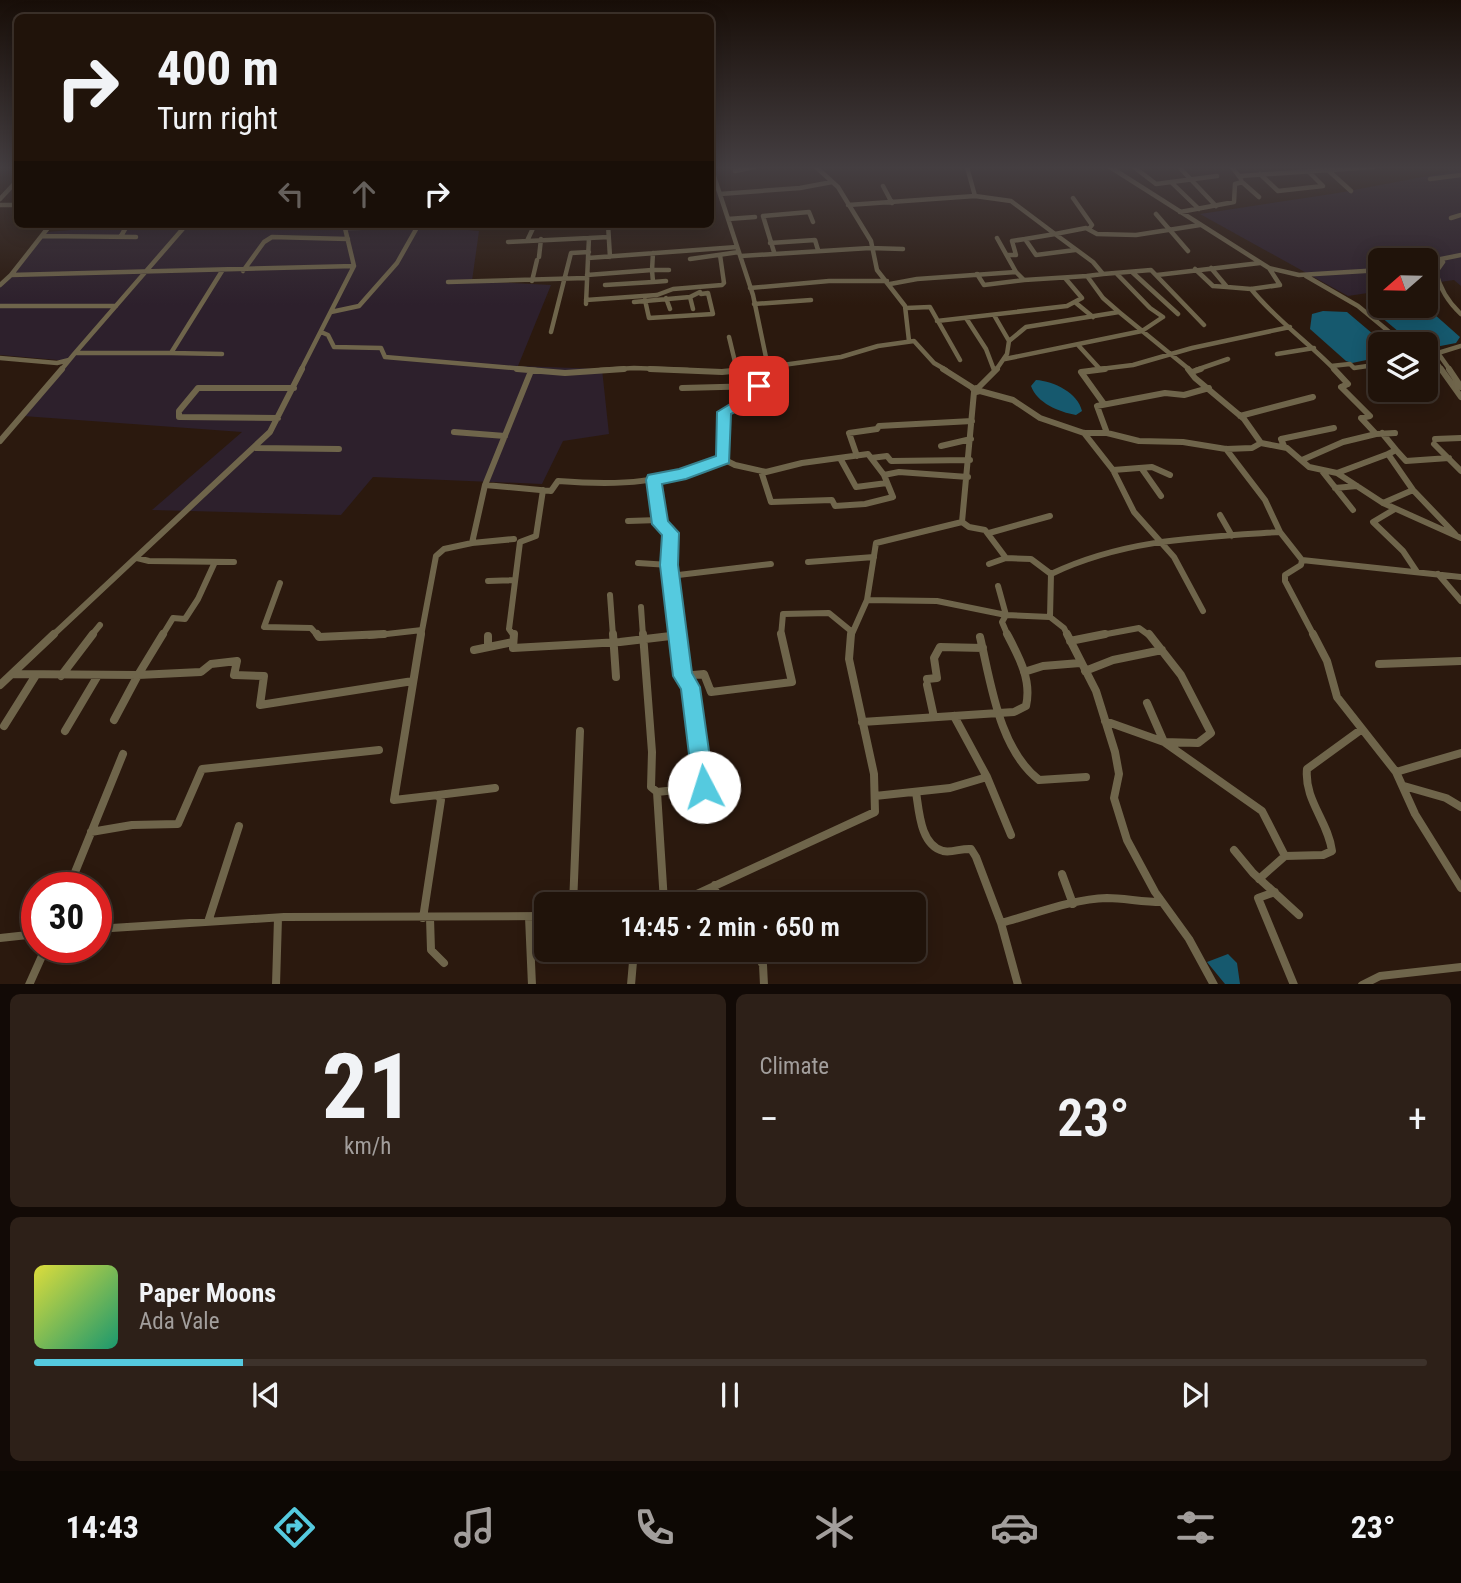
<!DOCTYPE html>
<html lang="en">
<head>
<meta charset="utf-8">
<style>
	:root { --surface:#20130a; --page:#2d2018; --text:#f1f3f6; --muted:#a29e9c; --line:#3d322b; --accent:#55cadf }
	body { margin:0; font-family:"Roboto Condensed",sans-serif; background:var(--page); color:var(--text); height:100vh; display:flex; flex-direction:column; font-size:26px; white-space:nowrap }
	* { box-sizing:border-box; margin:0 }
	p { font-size:23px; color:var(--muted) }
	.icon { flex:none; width:38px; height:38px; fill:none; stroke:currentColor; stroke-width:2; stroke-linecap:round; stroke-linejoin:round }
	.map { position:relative; height:984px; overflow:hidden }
	.sheet { display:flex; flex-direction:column; gap:10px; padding:10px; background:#120a06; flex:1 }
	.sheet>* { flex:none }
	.guide { position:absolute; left:14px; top:14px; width:700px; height:214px; border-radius:10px; box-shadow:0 4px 18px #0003,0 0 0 2px var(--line); background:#20130a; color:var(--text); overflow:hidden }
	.needle { width:46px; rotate:250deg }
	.fabs { position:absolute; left:1368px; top:248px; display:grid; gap:14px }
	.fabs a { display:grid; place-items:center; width:70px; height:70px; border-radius:10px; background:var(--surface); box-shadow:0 4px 18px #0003,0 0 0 2px var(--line); font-size:35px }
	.speed { position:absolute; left:21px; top:872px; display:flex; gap:14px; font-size:35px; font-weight:700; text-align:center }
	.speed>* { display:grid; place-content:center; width:91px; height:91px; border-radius:50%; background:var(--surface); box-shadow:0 4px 18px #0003,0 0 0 2px var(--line); line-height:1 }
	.speed .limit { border:10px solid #d22; background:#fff; color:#111 }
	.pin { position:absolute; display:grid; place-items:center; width:60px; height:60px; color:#fff; margin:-30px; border-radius:14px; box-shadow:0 4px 10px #0006 }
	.me { position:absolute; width:77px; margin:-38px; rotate:355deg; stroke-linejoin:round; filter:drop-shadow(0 0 5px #0008) }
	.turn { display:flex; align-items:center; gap:24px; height:147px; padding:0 28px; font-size:32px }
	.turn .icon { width:91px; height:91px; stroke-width:2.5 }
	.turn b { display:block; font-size:49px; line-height:60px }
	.lanes { display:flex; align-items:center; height:66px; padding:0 28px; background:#0003; justify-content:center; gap:35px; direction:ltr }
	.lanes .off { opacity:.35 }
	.big { font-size:52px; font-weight:600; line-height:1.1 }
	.sheet .card { flex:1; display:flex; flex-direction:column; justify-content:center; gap:10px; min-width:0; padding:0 24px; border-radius:10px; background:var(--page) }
	.sheet .dial { align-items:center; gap:0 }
	.dial b { font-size:91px; line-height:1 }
	.song { display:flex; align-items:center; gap:21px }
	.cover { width:84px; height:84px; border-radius:10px; background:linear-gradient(135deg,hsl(60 70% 55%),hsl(160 70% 35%)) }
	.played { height:7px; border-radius:4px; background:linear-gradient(90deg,var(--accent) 15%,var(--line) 15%) }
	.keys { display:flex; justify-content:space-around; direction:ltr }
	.heat { display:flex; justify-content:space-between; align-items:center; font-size:38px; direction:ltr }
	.sheet .tiles { flex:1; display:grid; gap:10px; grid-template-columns:1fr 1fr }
	.card:last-child { grid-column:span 2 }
	.trip { position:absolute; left:534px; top:892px; width:392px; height:70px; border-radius:10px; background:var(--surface); box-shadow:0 4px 18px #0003,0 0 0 2px var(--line); font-weight:600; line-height:70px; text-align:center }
	.menu { display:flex; height:112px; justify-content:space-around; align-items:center; background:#0d0804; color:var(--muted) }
	.menu .icon { width:49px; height:49px }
	.menu .current { color:var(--accent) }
	.menu b { font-size:32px; color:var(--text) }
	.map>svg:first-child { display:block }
	.industrial { fill:#2d202c }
	.water { fill:#16596e }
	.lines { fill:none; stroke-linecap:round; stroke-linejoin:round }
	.minor-far2 { stroke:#6f654b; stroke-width:4.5 }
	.minor-far1 { stroke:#6f654b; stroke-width:6 }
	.minor { stroke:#6f654b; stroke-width:8 }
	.route { fill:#55cadf; stroke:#378391; stroke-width:2 }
</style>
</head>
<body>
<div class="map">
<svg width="1461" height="985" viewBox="0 0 1461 985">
	<rect width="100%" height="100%" fill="#2b190e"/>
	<path class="industrial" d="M1446,167H1461V286L1454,280L1426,284V261H1381V291L1348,296L1200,214L1338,193L1449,172Z
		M142,224H400L479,231L472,281L551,285L518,366L602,369L609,434L563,441L542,484L373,477L341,515L152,510L242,432L23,416L69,361L0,355V284L47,232Z"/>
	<path class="water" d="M1379,305L1425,306L1460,337L1456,343L1430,348L1426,347V345L1412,343L1380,316Z
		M1323,311L1347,312L1386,345H1381V357L1352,363L1346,361L1310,329L1312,314Z
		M1036,380C1054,381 1078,393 1082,411L1076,415C1059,412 1037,403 1031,386Z
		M1228,954L1237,963L1240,984H1225L1207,962Z"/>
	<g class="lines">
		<path class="minor-far2" d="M711,167L753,295L768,367L841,357L878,346L914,341L934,363L946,370
			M816,167L838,187L871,241L877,270L905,306L909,341
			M967,167L975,196L1011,201L1055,234L1086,228L1097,234L1136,235L1200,225
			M1110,167L1269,268L1299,275L1381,270
			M1134,167L1156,184L1217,176
			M1179,167L1216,206
			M1232,167L1241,179
			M735,171L754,167
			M1329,171L1351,191
			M1260,174L1278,191L1323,186L1308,171
			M1240,176L1374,167
			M1430,179L1461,175
			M1171,182L1199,209
			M883,186L892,203
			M720,194L800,188L832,182
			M1073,198L1092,225L1089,229
			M0,199L14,184
			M0,205H18
			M848,205L975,196
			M1180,212L1234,202L1235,184L1242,182L1259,197
			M1156,214L1188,251
			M1451,218L1461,215
			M728,219L755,217
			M51,224L11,275L354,266
			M187,224L75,353H171L222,271
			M608,224L610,257
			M345,228L418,227
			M42,236L136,237
			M121,236L128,224
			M589,238L608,237
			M997,238L1016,272L1024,280L1087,276
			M527,241L535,224
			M508,242L589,238L588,258
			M770,243L815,240L818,250
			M774,252L763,216L809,212L813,222
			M1007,255H1016L1012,241L1025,239
			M741,256L870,248L903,249
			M539,257L541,239
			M690,259L739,252
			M1439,259L1443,262L1436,272C1440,289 1448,302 1461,314
			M1426,262L1461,255
			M1211,268L1227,287L1251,289L1280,285L1269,268
			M1195,269L1213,286L1227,287
			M243,271L264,242L272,237L348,239
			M1132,272L1178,314
			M977,274L984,285L1024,280
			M1103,274L1151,270L1204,325
			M587,275L652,270L653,253
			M1157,275L1260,263
			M1306,276L1358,306L1405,345
			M532,281L537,260
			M448,282L586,278
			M653,282L666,281
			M890,284L917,279L1016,272
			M0,285L11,275
			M605,285L653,282L652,270H669
			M750,288L829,281H887
			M1251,289C1276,320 1308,342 1335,370
			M690,297L693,309
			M666,298L670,309
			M586,300L657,295L673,289L722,285L724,283L720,255
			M645,300L649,318L713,314L708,293L701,294
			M634,302L690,297L700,292
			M1076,303L1093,317
			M586,304L588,258L737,247
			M754,304L811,300
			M0,306H116
			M906,308L930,307L960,360
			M331,312L359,306L397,263L419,224
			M1119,312L1190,370
			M994,315L1009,341
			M966,318L986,349L994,370
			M937,321L1067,306L1082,298L1065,278
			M321,332L328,335L334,347L381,348L385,357L536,370
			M551,332L571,253L589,252
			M729,337L737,370
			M1078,345L1099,368
			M1428,350L1442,370
			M171,353L222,354
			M1277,354L1314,348
			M0,358L57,363L69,360
			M1005,359L1142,331L1163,317L1150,308L1117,274
			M1331,366L1350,364L1354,368L1381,364
			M61,370L75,353
			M301,370L354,266L344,224
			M600,370L634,368L688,370
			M736,370L768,367
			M765,370L767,368
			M996,370L1007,354L1009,341L1026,327L1119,312L1103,298L1087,276L1103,274L1093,262L1055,234L1025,239L1036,255L1075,250
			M1092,370L1133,365L1192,348L1290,327
			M1196,370L1228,359
			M1450,370L1438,353L1461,346"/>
		<path class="minor-far1" d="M517,369L565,373L624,369
			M650,369L722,372L752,369
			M943,369L973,388
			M1188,369L1195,378L1244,419L1261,443
			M1334,369L1348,384L1341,387L1370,416L1361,418L1376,434L1395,433
			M1441,369L1461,397
			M1449,369L1461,387
			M1426,371H1430
			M1192,372L1201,369
			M682,388L759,386
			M976,388L980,391L976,392L973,389Z
			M978,388L997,369
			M980,391L1013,400L1040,418L1084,433H1107L1139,441L1183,442L1226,449L1252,448L1261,443L1287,448L1309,467L1337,473L1383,503L1461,538
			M1104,404L1081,372L1105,369
			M1240,416L1313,397
			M278,418L179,417V411L198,388H294
			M454,432L505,436
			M1084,433L1113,470L1134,512L1174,557L1203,611
			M1107,433L1097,406L1165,393L1184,395L1209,388
			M1382,433L1396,450
			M1435,439L1461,438
			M0,441L62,369
			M1434,444L1461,471
			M941,446L971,439
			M1284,446L1281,439L1334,428
			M256,448L339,449
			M1226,449L1265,500L1280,532
			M1388,454L1396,450L1406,461L1449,458
			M857,456L849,433L877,429L879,426L972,421
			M840,458L856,487L887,483
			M871,458L887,456L891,461L970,460
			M723,459L724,412L755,393L766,369
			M1302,460L1343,442L1376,434
			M1142,469L1161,496
			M1113,470L1152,467L1170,475
			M1322,471L1353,510
			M1337,473L1388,454L1413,490L1455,534
			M884,475L899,472L968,477
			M653,479L660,524L667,527L670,533L669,565L678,636
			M485,485L551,491L558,481C626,486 659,483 723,459L735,465L766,472L802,463L868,454L884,475L893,497L865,504L835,506L832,500L771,502L761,471
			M1335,488L1357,486
			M1383,503L1413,490
			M1395,509L1373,522L1403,551L1417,572
			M1220,515L1232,536
			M628,521L659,520
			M962,522L969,527L985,530L1006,558L1031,559L1051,574
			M989,533L1050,516
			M472,543L514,539
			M137,558L149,561L234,562
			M1302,560L1301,565L1285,575V581L1314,636
			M808,562L874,557
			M638,563L669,565
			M989,564L1006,558
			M1438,574L1461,601
			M670,576L771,564
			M488,581L515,580
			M280,583L264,627L311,628L318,636
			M998,586L1006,615
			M610,595L613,636
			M867,600L937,601L1006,615
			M641,607L643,636
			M1050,617L1064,628L1068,636
			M52,636L270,432L302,369
			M91,636L100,625
			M162,636L173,618L185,619L198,599L215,562
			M369,636L422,630
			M421,636L436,556L444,549L472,543L485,485L531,371
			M514,636L509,629L520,542L536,536L543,490
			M669,636L679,635
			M781,636L783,614L829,613L851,631
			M851,636L867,600L876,543L962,522L974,392
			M1008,636L1002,622L1006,615L1050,617L1051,574C1124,539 1201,537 1280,532L1302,560L1461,577
			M1096,636L1139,628L1150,636"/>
		<path class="minor" d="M317,634L319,637L384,634
			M421,634L394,800L438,795L441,800L423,918
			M514,634L513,648L620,642L679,635
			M613,634L616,677
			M643,634L652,752L651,787L657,792
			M1067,634L1096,691L1115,752L1119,774L1114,798L1127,840L1155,892L1189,939L1214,985
			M1313,634L1327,661L1337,697L1396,772L1415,814L1461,888
			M488,636V647
			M980,637C991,683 999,749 1039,780L1086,777
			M1070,641L1105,634
			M474,650L513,642
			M1379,664L1461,661
			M1085,671L1113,660L1162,650
			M1024,672L1043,666L1080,663
			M12,674L138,675L163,634
			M61,676L93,634
			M683,676L704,674L711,692L792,682L781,634
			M927,679L937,678L934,658L940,647L983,648
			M0,685L54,634
			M927,685L934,717
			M1147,703L1164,742L1262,811L1285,856
			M954,716L987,777L1011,835
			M114,720L138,675L201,672L211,664L237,661L234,675L264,676L260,705L413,681
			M1105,721L1164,742L1198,743L1211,733L1181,675L1149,634
			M862,722L1014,712L1026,706C1032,680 1019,657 1007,634
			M4,726L36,675
			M65,731L97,677
			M1396,772L1461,753
			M1404,786L1446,798L1461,807
			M916,792C919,810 920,845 943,851C952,853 962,848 971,849L976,857L1001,923L1018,985
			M438,795L495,788
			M875,796L950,788L987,777
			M91,832L132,825L178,824L202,769L379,750
			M1234,850L1253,873L1299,915
			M1062,874L1073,904
			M1259,879L1285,856L1323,855L1332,851C1328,821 1304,800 1307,769L1362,729
			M715,885L716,905
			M69,887L123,754
			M1275,892L1258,898L1294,985
			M664,902L657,792L704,787L705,783L690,686L683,676L678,634
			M573,905L580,731
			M642,905L684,900L875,812L874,774L849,659L851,634
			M529,917L532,985
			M430,918L431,950L444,963
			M208,922L239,826
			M1001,923C1035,914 1072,899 1107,898C1123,898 1143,902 1161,902
			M96,929L284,917L546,916
			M0,938L37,934
			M717,950L722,959L759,958L763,965L764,985
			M29,985L46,947
			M276,985L278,918
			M631,985L634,950
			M1362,985L1380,976L1461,967"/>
	</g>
	<linearGradient id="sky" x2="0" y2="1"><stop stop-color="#180e08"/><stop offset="0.55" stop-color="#443e41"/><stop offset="1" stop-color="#443e41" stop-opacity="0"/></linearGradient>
	<rect width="1461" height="305" fill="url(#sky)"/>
	<path class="route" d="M759,381L766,386L755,402L731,414L729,463L686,479L662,484L668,521L679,533L678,565L692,673L700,687L714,787L711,794L704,797L697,794L693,787L681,689L673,676L660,565L662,535L652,524L646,480L648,475L679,469L716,456L717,412L745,395L754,382Z"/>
</svg>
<div class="fabs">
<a><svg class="needle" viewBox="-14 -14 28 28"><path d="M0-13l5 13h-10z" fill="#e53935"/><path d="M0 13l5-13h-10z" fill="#a29e9c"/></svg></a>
<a><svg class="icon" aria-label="layers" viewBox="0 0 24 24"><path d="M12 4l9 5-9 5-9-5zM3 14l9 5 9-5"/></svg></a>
</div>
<div class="speed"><div class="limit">30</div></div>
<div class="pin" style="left:759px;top:386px;background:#d93025"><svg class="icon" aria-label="arrive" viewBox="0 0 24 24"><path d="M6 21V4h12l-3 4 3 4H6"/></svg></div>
<svg class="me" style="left:704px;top:787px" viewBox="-20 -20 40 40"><circle r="19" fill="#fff"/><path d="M0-13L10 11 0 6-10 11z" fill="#55cadf"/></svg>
<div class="trip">14:45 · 2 min · 650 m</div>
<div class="guide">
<div class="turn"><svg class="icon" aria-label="right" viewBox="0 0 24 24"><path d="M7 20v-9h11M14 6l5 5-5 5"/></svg><div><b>400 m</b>Turn right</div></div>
<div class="lanes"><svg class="icon off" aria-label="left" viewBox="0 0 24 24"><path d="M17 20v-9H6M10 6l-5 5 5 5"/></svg><svg class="icon off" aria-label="ahead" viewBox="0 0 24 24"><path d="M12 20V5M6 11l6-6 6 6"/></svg><svg class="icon" aria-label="right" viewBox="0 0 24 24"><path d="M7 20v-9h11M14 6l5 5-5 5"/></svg></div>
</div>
</div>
<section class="sheet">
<div class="tiles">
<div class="card dial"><b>21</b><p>km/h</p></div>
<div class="card"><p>Climate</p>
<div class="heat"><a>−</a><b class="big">23°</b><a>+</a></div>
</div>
<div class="card">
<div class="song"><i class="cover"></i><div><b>Paper Moons</b><p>Ada Vale</p></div></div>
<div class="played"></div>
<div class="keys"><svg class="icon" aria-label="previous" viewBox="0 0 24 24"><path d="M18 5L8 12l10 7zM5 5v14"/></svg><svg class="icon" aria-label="pause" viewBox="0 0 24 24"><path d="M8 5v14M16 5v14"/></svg><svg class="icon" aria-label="next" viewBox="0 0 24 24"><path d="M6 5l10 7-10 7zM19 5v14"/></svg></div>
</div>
</div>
</section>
<nav class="menu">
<b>14:43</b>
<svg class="icon current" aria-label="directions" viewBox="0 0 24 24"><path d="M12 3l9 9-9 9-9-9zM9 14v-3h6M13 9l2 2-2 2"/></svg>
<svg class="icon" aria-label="music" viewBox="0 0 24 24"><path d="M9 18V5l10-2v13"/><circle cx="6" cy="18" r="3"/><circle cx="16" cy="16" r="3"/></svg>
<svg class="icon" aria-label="phone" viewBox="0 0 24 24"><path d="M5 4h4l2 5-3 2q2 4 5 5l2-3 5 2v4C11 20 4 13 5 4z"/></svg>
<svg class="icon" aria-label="climate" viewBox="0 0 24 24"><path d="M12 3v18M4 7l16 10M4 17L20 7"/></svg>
<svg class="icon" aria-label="car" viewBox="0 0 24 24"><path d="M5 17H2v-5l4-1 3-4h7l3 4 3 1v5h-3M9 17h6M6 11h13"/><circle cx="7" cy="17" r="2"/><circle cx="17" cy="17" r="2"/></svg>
<svg class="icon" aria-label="filters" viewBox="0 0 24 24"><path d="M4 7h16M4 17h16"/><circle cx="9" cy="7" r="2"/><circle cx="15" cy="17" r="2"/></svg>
<b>23°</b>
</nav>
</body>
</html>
